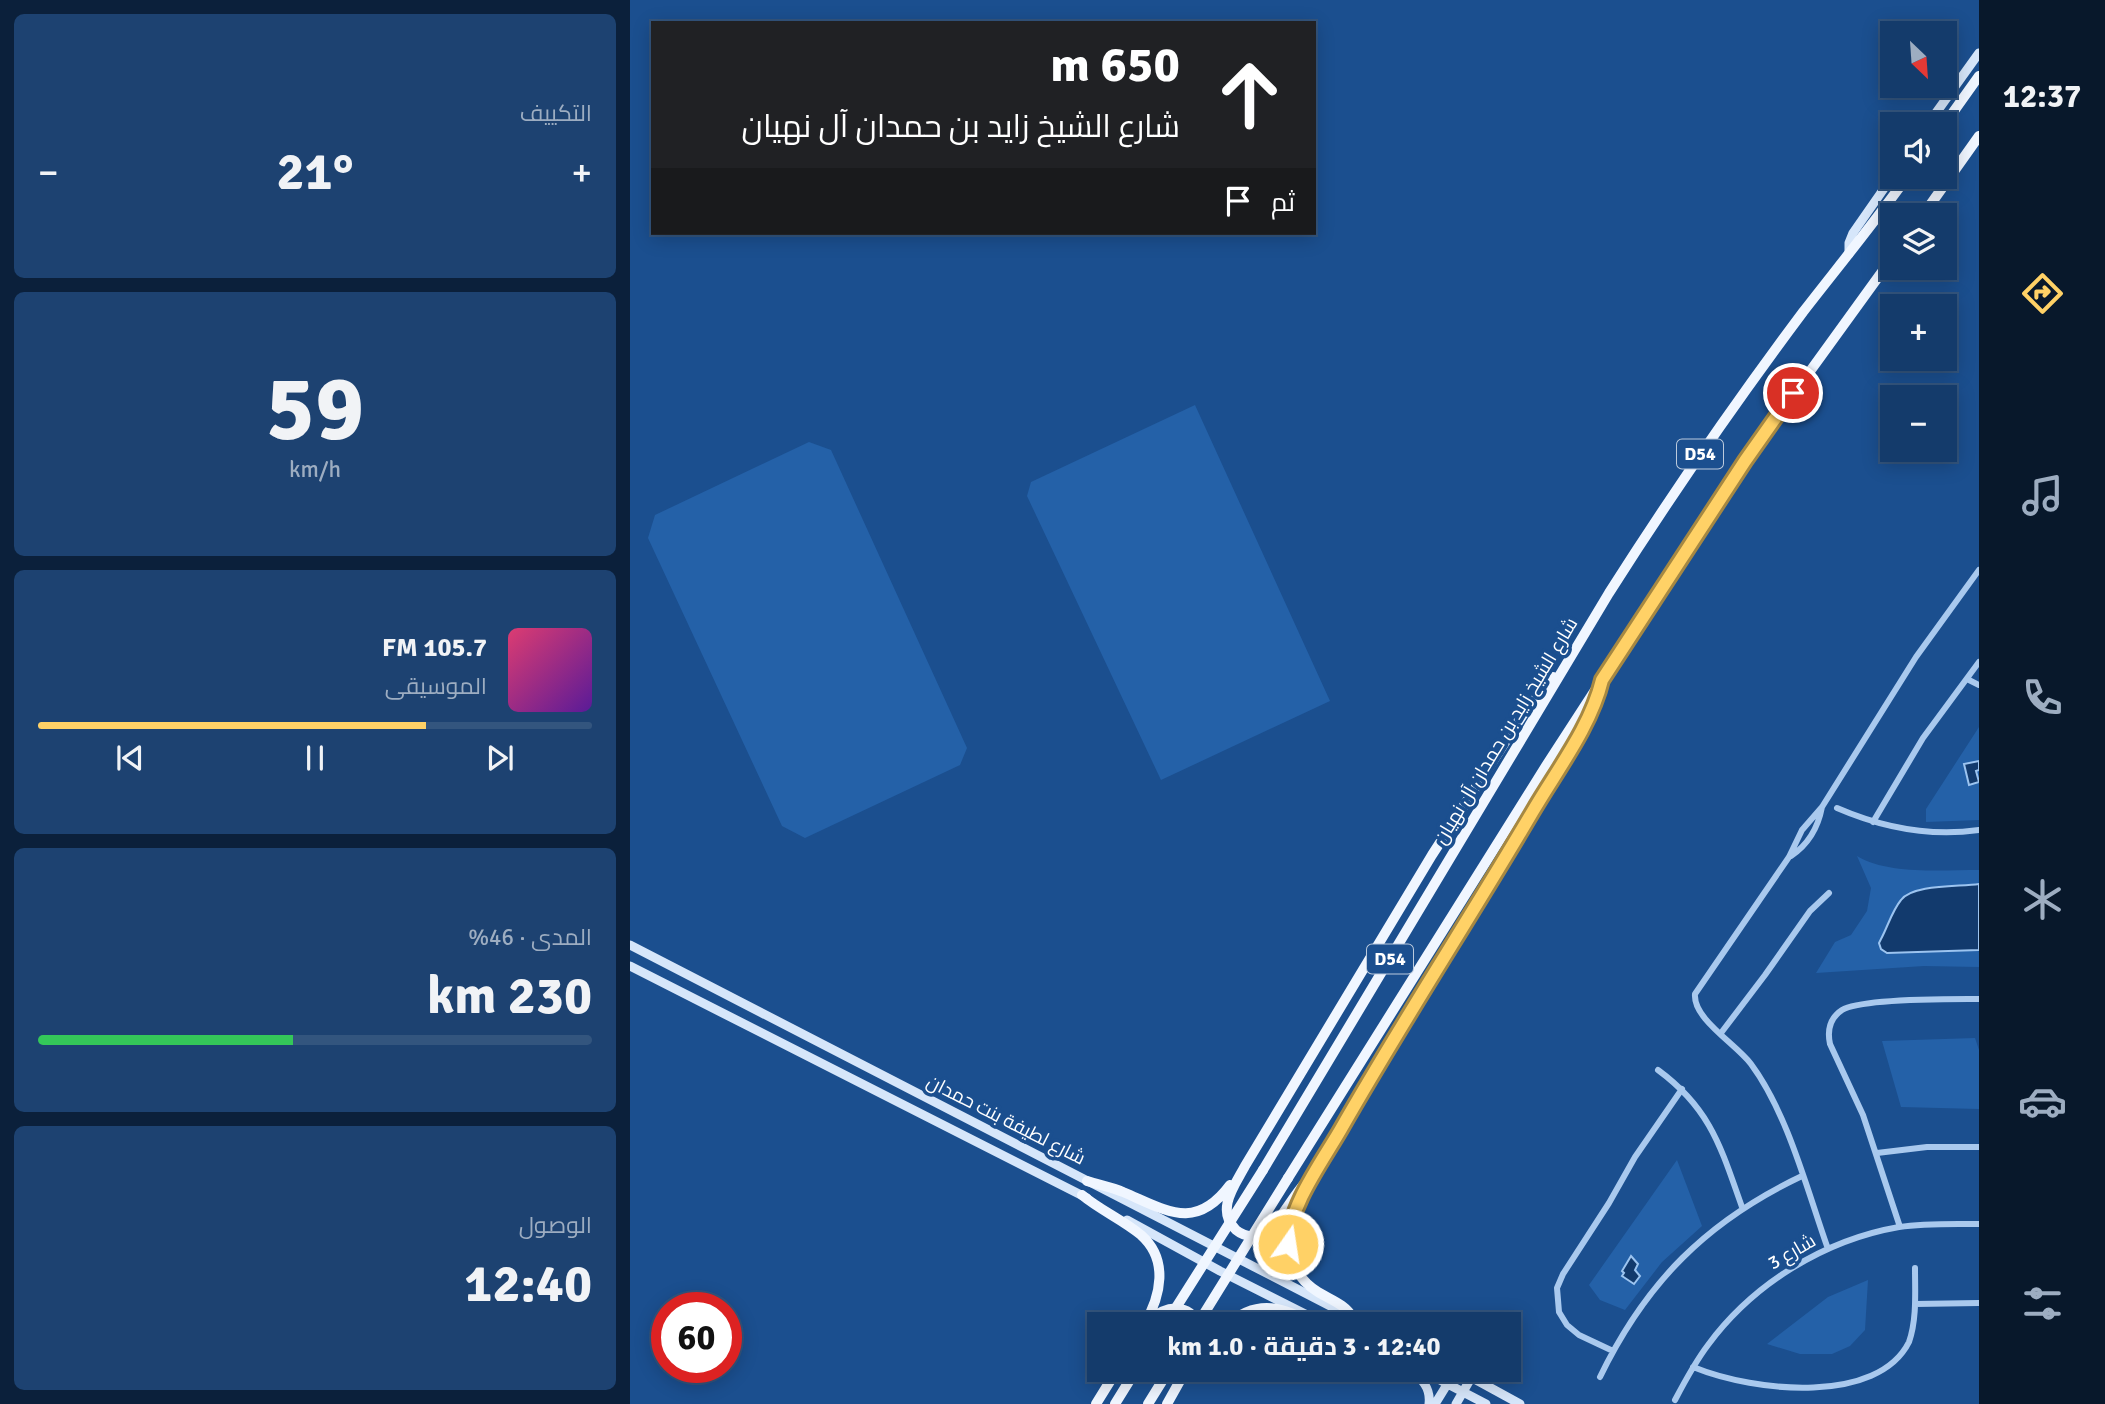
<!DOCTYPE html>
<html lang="ar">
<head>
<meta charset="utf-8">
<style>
	:root { --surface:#143b6b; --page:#1d4271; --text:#f1f3f6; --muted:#9dadc1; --line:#33557e; --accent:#ffd166 }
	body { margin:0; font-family:Signika,Cairo,sans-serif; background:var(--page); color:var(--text); direction:rtl; height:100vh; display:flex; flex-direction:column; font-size:26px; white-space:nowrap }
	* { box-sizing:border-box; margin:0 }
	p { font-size:23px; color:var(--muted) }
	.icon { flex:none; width:38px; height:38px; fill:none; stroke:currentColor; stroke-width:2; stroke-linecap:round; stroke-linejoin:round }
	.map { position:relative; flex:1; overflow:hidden; direction:ltr }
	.panel { display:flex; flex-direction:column; gap:14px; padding:14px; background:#0b203b; width:630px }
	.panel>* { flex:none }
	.banner { position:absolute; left:21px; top:21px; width:665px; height:214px; border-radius:0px; box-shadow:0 4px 18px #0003,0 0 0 2px var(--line); direction:rtl; background:#202124; color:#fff; overflow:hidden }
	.needle { width:46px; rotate:155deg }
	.controls { position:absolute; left:1250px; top:21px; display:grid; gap:14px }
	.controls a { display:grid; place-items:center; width:77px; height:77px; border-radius:0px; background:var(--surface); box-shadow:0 4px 18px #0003,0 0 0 2px var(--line); font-size:35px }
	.speed { position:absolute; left:21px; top:1292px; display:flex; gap:14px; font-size:35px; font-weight:700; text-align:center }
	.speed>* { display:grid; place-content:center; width:91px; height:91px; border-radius:50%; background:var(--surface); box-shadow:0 4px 18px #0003,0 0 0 2px var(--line); line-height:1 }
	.speed .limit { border:10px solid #d22; background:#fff; color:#111 }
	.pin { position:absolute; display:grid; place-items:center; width:60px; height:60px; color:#fff; margin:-30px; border:4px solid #fff; border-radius:50%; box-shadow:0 2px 7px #0007 }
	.me { position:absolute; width:77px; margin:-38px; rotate:13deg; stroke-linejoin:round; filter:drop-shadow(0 0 5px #0008) }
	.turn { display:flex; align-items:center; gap:24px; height:147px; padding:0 21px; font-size:32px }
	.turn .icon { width:91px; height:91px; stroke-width:2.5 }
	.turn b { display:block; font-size:49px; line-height:60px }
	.then { display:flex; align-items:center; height:66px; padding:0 21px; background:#0003; gap:14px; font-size:26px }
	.big { font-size:52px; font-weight:700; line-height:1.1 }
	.panel .tile { flex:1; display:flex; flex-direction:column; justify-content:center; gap:10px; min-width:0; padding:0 24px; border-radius:10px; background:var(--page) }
	.panel .dial { align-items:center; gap:0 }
	.dial b { font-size:91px; line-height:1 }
	.song { display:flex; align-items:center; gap:21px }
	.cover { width:84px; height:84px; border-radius:10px; background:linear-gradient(135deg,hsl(340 70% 55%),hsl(270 70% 35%)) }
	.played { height:7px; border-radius:4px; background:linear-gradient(90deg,var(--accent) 70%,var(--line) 70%) }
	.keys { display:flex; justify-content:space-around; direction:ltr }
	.heat { display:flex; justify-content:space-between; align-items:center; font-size:38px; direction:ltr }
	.charge { height:10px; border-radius:5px; background:linear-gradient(90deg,#34c759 46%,var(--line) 0) }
	.trip { position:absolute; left:457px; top:1312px; width:434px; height:70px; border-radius:0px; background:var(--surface); box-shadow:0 4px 18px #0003,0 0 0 2px var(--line); font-weight:700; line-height:70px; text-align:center; direction:rtl }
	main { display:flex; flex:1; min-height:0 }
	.dock { display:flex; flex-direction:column; width:126px; justify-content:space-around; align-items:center; background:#08182b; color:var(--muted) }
	.dock .icon { width:49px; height:49px }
	.dock .on { color:var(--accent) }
	.dock b { font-size:32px; color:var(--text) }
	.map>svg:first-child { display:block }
	.green { fill:#2461a8 }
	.water { fill:#123a6d; stroke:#9cc4f0; stroke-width:2 }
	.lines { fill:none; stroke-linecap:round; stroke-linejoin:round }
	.street { stroke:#a9c9ee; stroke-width:6 }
	.secondary { stroke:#d6e6fa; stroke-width:9 }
	.primary { stroke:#f0f6ff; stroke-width:10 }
	.primary-bridge { stroke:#f0f6ff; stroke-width:10 }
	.route-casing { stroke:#a68842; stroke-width:18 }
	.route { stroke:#ffd166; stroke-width:12 }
	.labels { text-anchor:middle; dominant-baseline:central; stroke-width:7; stroke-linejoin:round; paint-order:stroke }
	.shield { fill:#1b4f8f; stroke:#bbcadd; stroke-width:2 }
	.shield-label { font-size:18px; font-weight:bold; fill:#fff }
	.street-label { font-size:19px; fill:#fff; stroke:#1b4f8f }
</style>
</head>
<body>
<main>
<nav class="dock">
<b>12:37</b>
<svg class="icon on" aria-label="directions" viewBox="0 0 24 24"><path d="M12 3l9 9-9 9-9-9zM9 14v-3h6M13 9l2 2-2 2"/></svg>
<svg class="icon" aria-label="music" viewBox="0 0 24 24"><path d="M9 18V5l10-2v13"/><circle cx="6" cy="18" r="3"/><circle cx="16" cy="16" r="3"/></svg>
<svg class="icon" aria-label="phone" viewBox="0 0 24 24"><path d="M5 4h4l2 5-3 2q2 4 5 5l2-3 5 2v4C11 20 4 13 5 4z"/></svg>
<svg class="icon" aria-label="climate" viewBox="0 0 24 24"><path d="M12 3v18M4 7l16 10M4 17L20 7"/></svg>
<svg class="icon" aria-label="car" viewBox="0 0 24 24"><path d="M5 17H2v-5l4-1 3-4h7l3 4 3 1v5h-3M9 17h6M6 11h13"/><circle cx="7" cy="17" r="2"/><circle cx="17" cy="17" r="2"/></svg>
<svg class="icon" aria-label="filters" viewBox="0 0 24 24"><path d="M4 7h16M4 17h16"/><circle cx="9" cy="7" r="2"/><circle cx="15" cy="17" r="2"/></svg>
</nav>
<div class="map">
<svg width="1349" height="1404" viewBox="0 0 1349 1404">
	<rect width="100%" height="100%" fill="#1b4f8f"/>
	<path class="green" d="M565,405L700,701L531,780L397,496L401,482Z
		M179,442L201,450L337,748L330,765L175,838L152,826L18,538L25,515Z
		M1349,727V820L1296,822V809Z
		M1227,856C1258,875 1313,870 1349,870V967L1294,966L1186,973L1205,942L1221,935L1237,911L1241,888Z
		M1345,1038L1349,1050V1109L1271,1107L1252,1041Z
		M1047,1160L1072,1226L1032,1262L995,1310L970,1300L959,1285Z
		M1238,1280L1235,1330L1220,1346L1202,1354H1170L1137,1344L1198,1297Z"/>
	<path class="water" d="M1349,761V770L1346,771L1349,782L1339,785L1334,764Z
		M1349,884V950L1257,953L1251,949L1249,943L1251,939C1258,926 1262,911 1271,900C1283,884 1329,887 1349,884Z
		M1001,1256L1008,1264L1005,1270L1010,1276L1004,1284L992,1276L994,1273L992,1271Z"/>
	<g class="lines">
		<path class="street" d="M1337,679L1349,685
			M1207,808C1253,828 1299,837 1349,830
			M1243,822L1293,738L1349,662
			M1161,856C1179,844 1188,828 1192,807
			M1091,1033L1135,975L1180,911L1199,893
			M1028,1070C1081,1109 1091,1148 1112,1207
			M1247,1153L1297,1147H1349
			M1270,1227L1233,1115L1200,1044C1197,1030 1200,1018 1212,1010C1232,998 1323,999 1349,999
			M1198,1249C1177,1190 1158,1114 1121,1064C1106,1044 1063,1019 1065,994L1159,857L1172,830L1192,807L1286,657L1349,570
			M1285,1304L1349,1303
			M983,1351L949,1335L937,1325L929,1312L927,1288L933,1274L979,1203L1005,1157L1052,1089
			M1063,1367C1127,1393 1248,1404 1279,1342C1287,1319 1285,1292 1285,1268
			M970,1377C1016,1282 1077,1221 1172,1176
			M1045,1400C1055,1381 1065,1362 1078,1345C1123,1284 1194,1240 1269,1227C1295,1223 1323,1224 1349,1224"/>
		<path class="secondary" d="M1298,124L1349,53
			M1219,254V243L1223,233L1262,177
			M0,945L737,1325
			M0,966L457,1198
			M497,1220L590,1271L697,1325
			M779,1370C792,1378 801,1388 799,1404
			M791,1370L856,1404
			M828,1370L890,1404
			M805,1404L826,1370
			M826,1404L841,1378"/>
		<path class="primary" d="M1314,125L1349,76
			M1293,215L1349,136
			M633,1170L979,593C1040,497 1105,403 1173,312C1208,267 1244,223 1277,177
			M685,1174C663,1189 647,1234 627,1236C619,1237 612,1235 606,1230C585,1210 605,1185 615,1166L802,855L892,716L923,677
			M658,1178L916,766L1045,567L1115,461L1262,258
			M457,1181C469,1185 482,1187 493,1192C536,1210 565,1232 600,1185
			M452,1195C470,1210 493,1220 511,1235C539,1260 531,1296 514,1325
			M723,1318C715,1304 701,1300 688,1292C662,1276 654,1248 662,1219L742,1075L871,865L942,744L965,699
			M521,1320C536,1305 559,1303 569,1325
			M598,1325C626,1298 656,1307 684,1325
			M466,1404L487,1370
			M485,1404L506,1370
			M518,1404L539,1370
			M537,1404L556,1370"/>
		<path class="primary-bridge" d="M535,1325L633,1170
			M567,1325L658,1178"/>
	</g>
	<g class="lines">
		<defs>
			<path id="route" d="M658,1244C659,1206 692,1162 711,1129C772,1022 840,918 903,811C927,770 961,726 972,680L1115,461L1163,393"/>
		</defs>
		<use href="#route" class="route-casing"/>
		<use href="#route" class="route"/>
	</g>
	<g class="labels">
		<g class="shield">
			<rect x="1047" y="439.5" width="46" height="29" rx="5"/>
			<rect x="737" y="944.5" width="46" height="29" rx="5"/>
		</g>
		<g class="shield-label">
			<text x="1070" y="454">D54</text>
			<text x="760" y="959">D54</text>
		</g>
		<g class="street-label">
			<text transform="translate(876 731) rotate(-59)">شارع الشيخ زايد بن حمدان آل نهيان</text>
			<text transform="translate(376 1120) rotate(27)">شارع لطيفة بنت حمدان</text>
			<text transform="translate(1162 1252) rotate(-30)">شارع 3</text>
		</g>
	</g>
</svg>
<div class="controls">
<a><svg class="needle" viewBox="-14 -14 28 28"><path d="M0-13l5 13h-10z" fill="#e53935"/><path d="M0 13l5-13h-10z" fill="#9dadc1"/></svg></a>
<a><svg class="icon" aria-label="sound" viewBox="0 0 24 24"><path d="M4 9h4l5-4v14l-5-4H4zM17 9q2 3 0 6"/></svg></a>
<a><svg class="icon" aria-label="layers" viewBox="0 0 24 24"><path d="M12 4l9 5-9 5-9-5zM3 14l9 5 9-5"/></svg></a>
<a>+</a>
<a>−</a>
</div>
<div class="speed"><div class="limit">60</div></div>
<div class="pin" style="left:1163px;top:393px;background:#d93025"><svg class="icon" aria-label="arrive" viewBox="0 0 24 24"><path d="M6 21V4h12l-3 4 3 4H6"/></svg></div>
<svg class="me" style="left:658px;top:1244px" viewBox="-20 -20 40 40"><circle r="17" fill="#ffd166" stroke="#fff" stroke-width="3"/><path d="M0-11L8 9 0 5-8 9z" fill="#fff"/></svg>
<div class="trip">12:40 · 3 دقيقة · 1.0 km</div>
<div class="banner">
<div class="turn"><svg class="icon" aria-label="ahead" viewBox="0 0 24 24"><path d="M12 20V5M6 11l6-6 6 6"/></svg><div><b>650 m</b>شارع الشيخ زايد بن حمدان آل نهيان</div></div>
<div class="then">ثم<svg class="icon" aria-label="arrive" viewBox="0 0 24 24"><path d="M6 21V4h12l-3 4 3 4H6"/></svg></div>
</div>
</div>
<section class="panel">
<div class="tile"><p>التكييف</p>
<div class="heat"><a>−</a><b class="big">21°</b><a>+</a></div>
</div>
<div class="tile dial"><b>59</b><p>km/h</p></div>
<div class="tile">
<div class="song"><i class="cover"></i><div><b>105.7 FM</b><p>الموسيقى</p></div></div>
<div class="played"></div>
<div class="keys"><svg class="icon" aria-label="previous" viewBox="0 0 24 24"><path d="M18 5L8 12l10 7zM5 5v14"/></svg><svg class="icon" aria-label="pause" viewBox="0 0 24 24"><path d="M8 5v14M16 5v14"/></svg><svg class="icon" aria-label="next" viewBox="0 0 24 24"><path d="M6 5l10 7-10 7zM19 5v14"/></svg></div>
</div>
<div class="tile"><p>المدى · 46%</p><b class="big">230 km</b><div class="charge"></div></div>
<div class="tile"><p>الوصول</p><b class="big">12:40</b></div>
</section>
</main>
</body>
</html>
